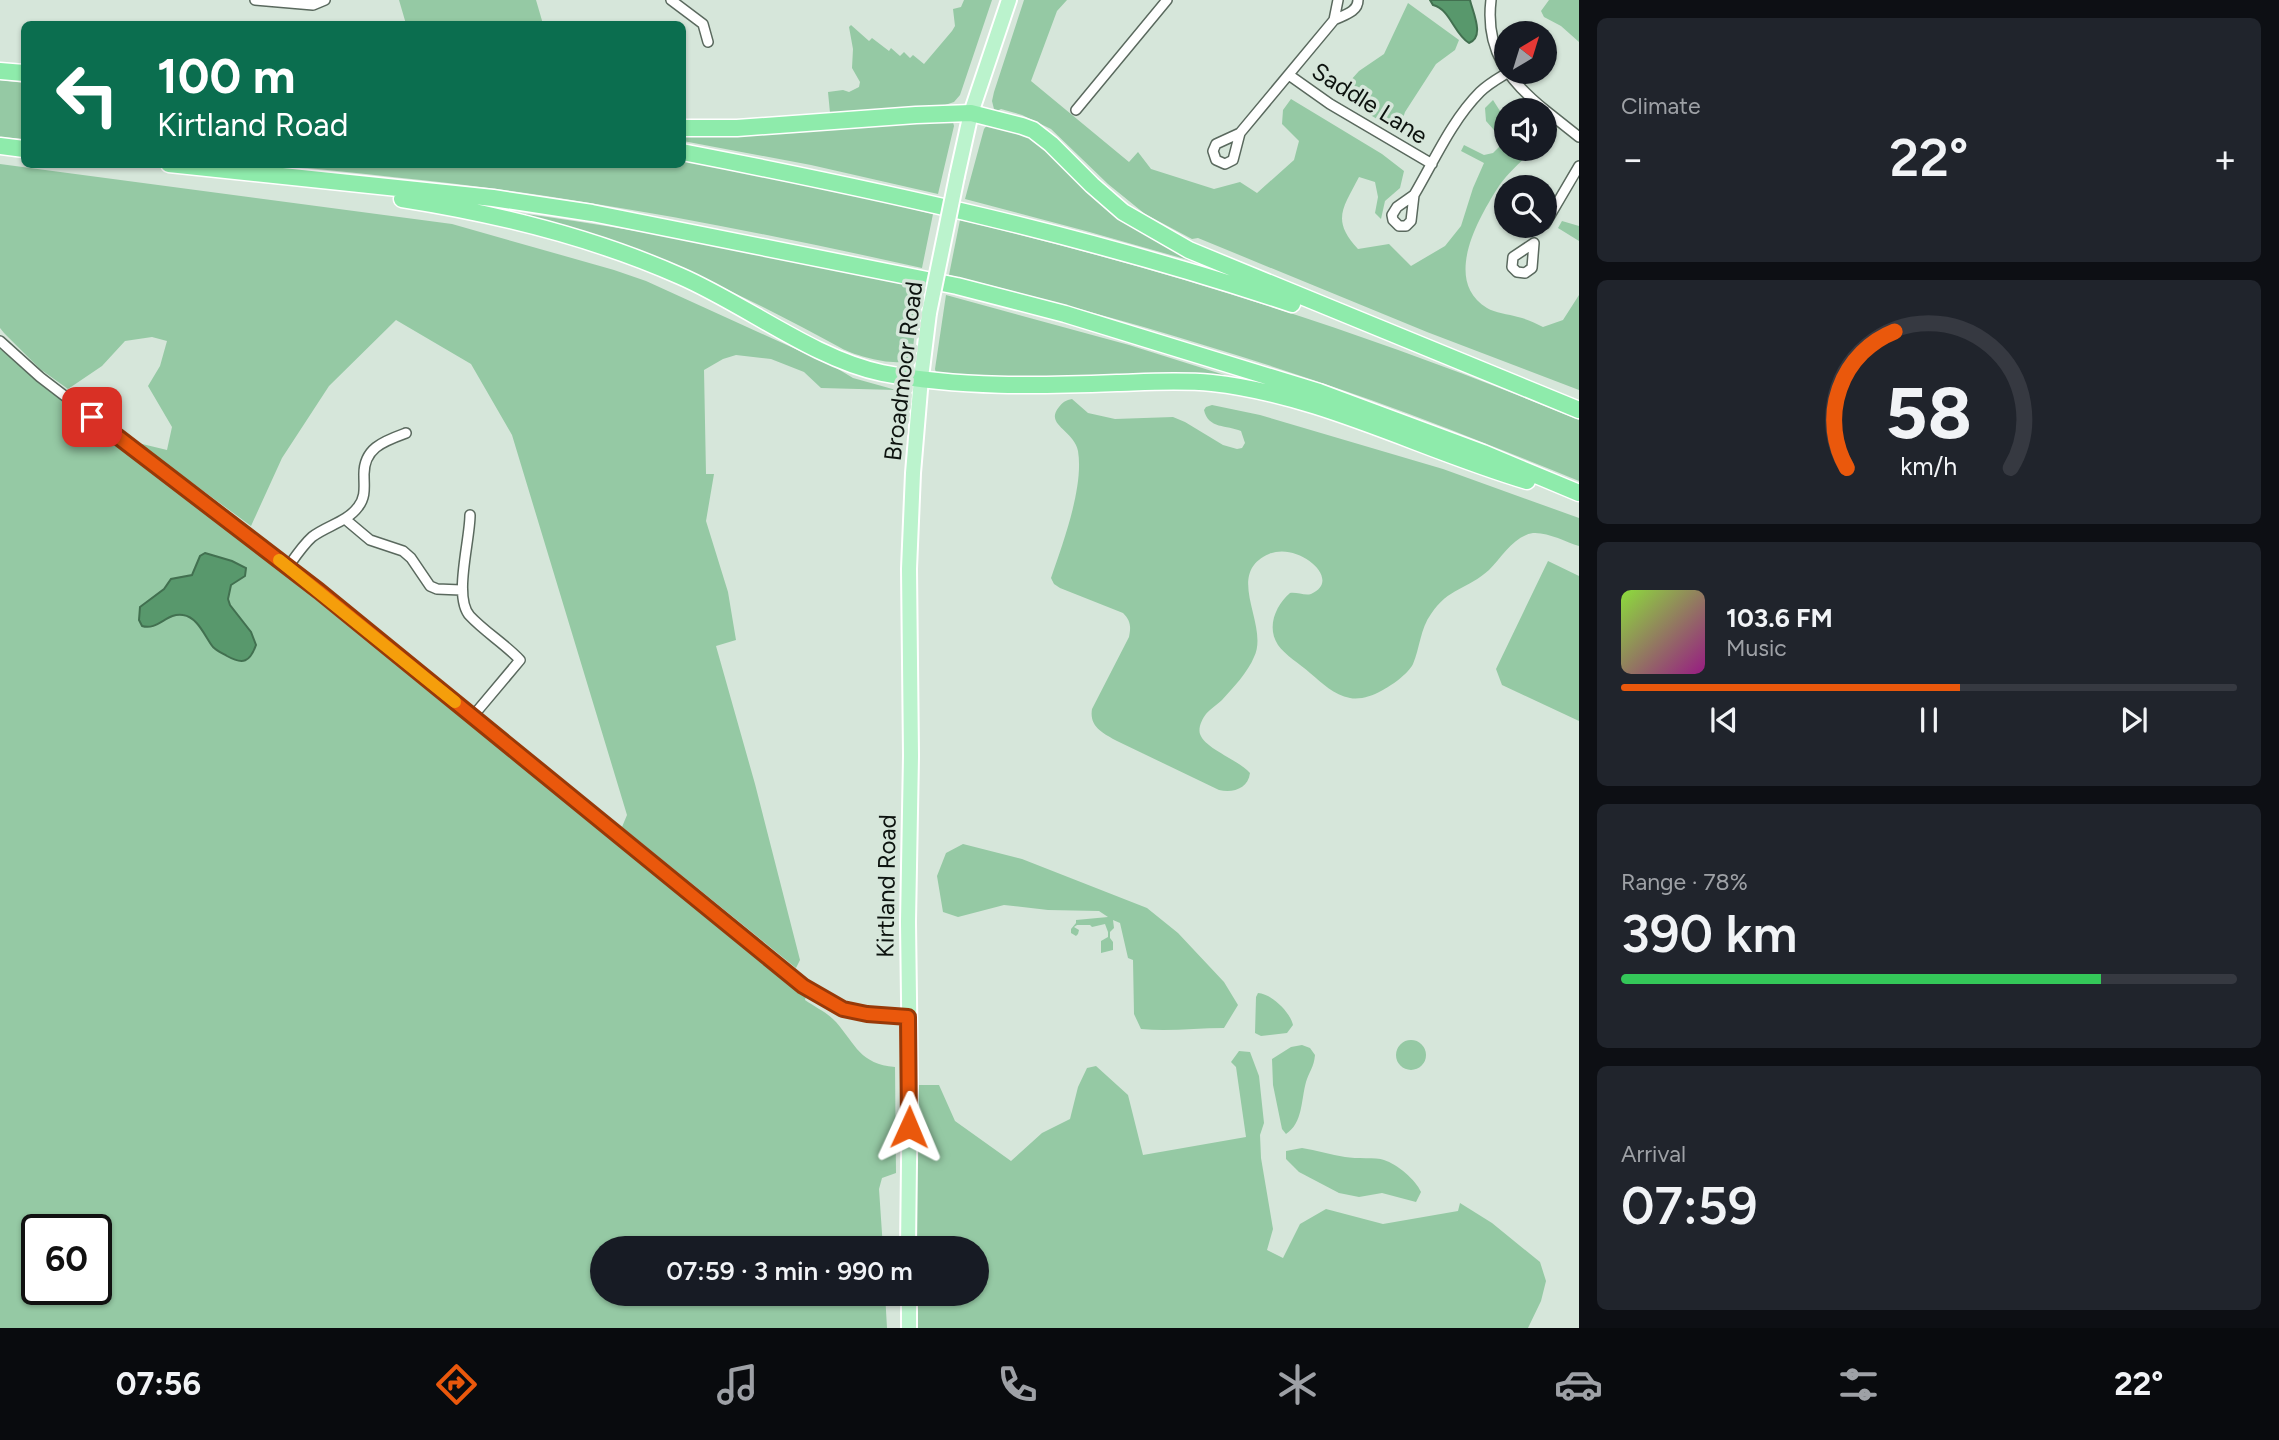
<!DOCTYPE html>
<html lang="en">
<head>
<meta charset="utf-8">
<style>
	:root { --surface:#171b24; --page:#20242c; --text:#f1f3f6; --muted:#9ea1a6; --line:#363941; --accent:#ea580c }
	body { margin:0; font-family:Figtree,sans-serif; background:var(--page); color:var(--text); height:100vh; display:flex; flex-direction:column; font-size:26px; white-space:nowrap }
	* { box-sizing:border-box; margin:0 }
	p { font-size:23px; color:var(--muted) }
	.icon { flex:none; width:38px; height:38px; fill:none; stroke:currentColor; stroke-width:2; stroke-linecap:round; stroke-linejoin:round }
	.map { position:relative; flex:1; overflow:hidden }
	.side { display:flex; flex-direction:column; gap:18px; padding:18px; background:#0d0f14; width:700px }
	.side>* { flex:none }
	.guide { position:absolute; left:21px; top:21px; width:665px; height:147px; border-radius:10px; box-shadow:0 2px 5px #0004; background:#0b6e4f; color:#fff; overflow:hidden }
	.needle { width:46px; rotate:38deg }
	.fabs { position:absolute; left:1494px; top:21px; display:grid; gap:14px }
	.fabs a { display:grid; place-items:center; width:63px; height:63px; border-radius:50%; background:var(--surface); box-shadow:0 2px 5px #0004; font-size:35px }
	.speed { position:absolute; left:21px; top:1214px; display:flex; gap:14px; font-size:35px; font-weight:700; text-align:center }
	.speed>* { display:grid; place-content:center; width:91px; height:91px; border-radius:50%; background:var(--surface); box-shadow:0 2px 5px #0004; line-height:1 }
	.speed .limit { border:4px solid #111; border-radius:10px; background:#fff; color:#111 }
	.pin { position:absolute; display:grid; place-items:center; width:60px; height:60px; color:#fff; margin:-30px; border-radius:14px; box-shadow:0 4px 10px #0006 }
	.me { position:absolute; width:77px; margin:-38px; rotate:1deg; stroke-linejoin:round; filter:drop-shadow(0 0 5px #0008) }
	.turn { display:flex; align-items:center; gap:24px; height:147px; padding:0 21px; font-size:32px }
	.turn .icon { width:91px; height:91px; stroke-width:2.5 }
	.turn b { display:block; font-size:49px; line-height:60px }
	.big { font-size:52px; font-weight:600; line-height:1.1 }
	.side .tile { flex:1; display:flex; flex-direction:column; justify-content:center; gap:10px; min-width:0; padding:0 24px; border-radius:10px; background:var(--page) }
	.side .dial { align-items:center; gap:0 }
	.dial svg { height:182px; overflow:visible; fill:none; stroke:var(--line); stroke-width:7; stroke-linecap:round; text-anchor:middle }
	.dial text { fill:var(--text); stroke:none }
	.song { display:flex; align-items:center; gap:21px }
	.cover { width:84px; height:84px; border-radius:10px; background:linear-gradient(135deg,hsl(90 70% 55%),hsl(310 70% 35%)) }
	.played { height:7px; border-radius:4px; background:linear-gradient(90deg,var(--accent) 55%,var(--line) 55%) }
	.keys { display:flex; justify-content:space-around; direction:ltr }
	.heat { display:flex; justify-content:space-between; align-items:center; font-size:38px; direction:ltr }
	.charge { height:10px; border-radius:5px; background:linear-gradient(90deg,#34c759 78%,var(--line) 0) }
	.trip { position:absolute; left:590px; top:1236px; width:399px; height:70px; border-radius:35px; background:var(--surface); box-shadow:0 2px 5px #0004; font-weight:600; line-height:70px; text-align:center }
	.tab-bar { display:flex; height:112px; justify-content:space-around; align-items:center; background:#090b0e; color:var(--muted) }
	.tab-bar .icon { width:49px; height:49px }
	.tab-bar .active { color:var(--accent) }
	.tab-bar b { font-size:32px; color:var(--text) }
	main { display:flex; flex:1; min-height:0 }
	.map>svg:first-child { display:block }
	.green { fill:#95c9a4; fill-rule:evenodd }
	.water { fill:#58986c; stroke:#427050; stroke-width:2 }
	.lines { fill:none; stroke-linecap:round; stroke-linejoin:round }
	.minor-casing { stroke:#5a695e; stroke-width:12 }
	.primary-casing { stroke:#fff; stroke-width:18 }
	.motorway-casing { stroke:#fff; stroke-width:19 }
	.minor { stroke:#fff; stroke-width:9 }
	.primary { stroke:#bbf3cd; stroke-width:14 }
	.motorway { stroke:#8eebab; stroke-width:16 }
	.primary-bridge-casing { stroke:#fff; stroke-width:18; stroke-linecap:butt }
	.primary-bridge { stroke:#bbf3cd; stroke-width:14 }
	.route-casing { stroke:#983908; stroke-width:18 }
	.route { stroke:#ea580c; stroke-width:12 }
	.slow { stroke:#f59e0b; stroke-width:12 }
	.labels { text-anchor:middle; dominant-baseline:central; stroke-width:7; stroke-linejoin:round; paint-order:stroke }
	.street-label { font-size:24px; fill:#0d130f; stroke:#d6e6da }
</style>
</head>
<body>
<main>
<div class="map">
<svg width="1579" height="1328" viewBox="0 0 1579 1328">
	<rect width="100%" height="100%" fill="#d6e6da"/>
	<path class="green" d="M399,0H536L543,24H406Z
		M964,0H992L960,95L954,102L942,106L830,113L828,92L843,90L849,92L859,87L860,82L852,68L853,49L849,27L851,25L869,41L872,38L889,51L891,48L900,56L904,52L910,58L913,55L924,64L952,31L955,26L953,9L961,7Z
		M1024,0H1067L1057,11L1031,81L1129,162L1138,152L1151,169L1214,189L1240,182L1257,193L1294,160L1299,141L1282,124L1283,110L1291,99L1382,154L1404,171L1400,188L1385,201L1381,219L1375,213L1378,197L1375,182L1359,177C1343,208 1331,220 1358,249L1389,244L1411,266L1445,246L1461,226L1473,188L1484,163L1461,151L1464,145L1484,155L1493,153L1501,145V138L1486,121L1485,108L1493,100L1507,122V149H1534C1522,161 1506,174 1497,189C1477,221 1443,281 1487,308C1495,313 1508,314 1518,317C1527,319 1535,323 1543,327L1563,320L1579,295V390L1427,332L1198,238L1192,239L1145,214L1108,184L1051,129L1022,115L1001,109L997,111L994,109L992,101L994,92Z
		M1549,0H1579V42L1561,26L1544,17L1541,11Z
		M1408,3L1459,40L1455,50L1436,64L1405,112L1402,121L1394,126L1382,122L1337,95L1333,90L1350,81L1359,71L1384,54Z
		M0,80L24,83V139L0,137Z
		M949,121L953,122L954,126L938,194L811,165L683,141L682,134Z
		M988,124L1025,136L1037,142L1199,263L1086,231L965,199L984,129Z
		M683,161L821,187L933,214L922,268C810,243 698,220 584,202C483,185 381,176 279,165L682,164Z
		M0,164L452,224L614,270L646,281L833,366L853,378L896,390L821,388L804,372L771,359L736,355L723,359L704,370L706,474H714L706,521L728,592L736,640L716,646L755,784L800,960L796,968L622,827L627,815L512,435L471,364L396,320L329,386L282,458L251,526L138,443L167,450L172,427L148,386L160,366L167,341L152,337L125,341L102,366L68,389L40,369L4,333L0,328Z
		M511,212C648,230 784,257 919,288L912,359C898,368 855,356 841,348C793,322 743,295 692,275C633,252 571,233 511,212Z
		M960,220C1170,270 1379,337 1579,420V481C1510,453 1441,425 1371,400C1233,351 1092,310 949,275Z
		M1562,221L1579,226V241L1558,228Z
		M946,295L1129,345L1250,383L1012,380L936,373L935,369Z
		M0,349L165,479L260,549L259,551L297,579L354,628L807,992L805,1000C815,1007 828,1013 836,1022C856,1045 860,1064 895,1067L896,1173L882,1178L879,1189L883,1248H602V1293H885L887,1328H0ZM37,1230H96V1290H37Z
		M1072,399L1088,413L1115,419L1173,417L1185,422L1223,445L1237,449L1242,448L1245,443L1241,431C1227,425 1208,429 1204,410L1206,407L1212,405L1260,415L1443,469L1579,518V546C1566,542 1548,532 1533,533C1514,536 1502,557 1489,570C1468,589 1448,588 1431,614C1420,629 1420,648 1413,664C1408,674 1391,686 1381,691C1372,696 1360,700 1350,698C1334,695 1322,683 1310,673C1300,664 1285,655 1278,645C1266,627 1276,605 1290,593C1297,592 1305,596 1311,594C1344,580 1298,541 1269,554C1223,574 1270,625 1254,657C1248,672 1233,688 1222,700C1217,705 1210,709 1206,714C1202,719 1198,728 1200,734C1205,749 1239,760 1250,773C1248,789 1233,793 1219,790L1117,741C1103,733 1089,727 1092,709L1129,637C1131,627 1131,621 1123,613L1060,588L1054,584L1051,578C1063,543 1084,487 1078,451C1074,430 1044,425 1059,407C1063,402 1066,400 1072,399Z
		M1548,561L1579,576V721L1502,685L1496,669Z
		M963,844L1022,859L1147,908L1178,933L1224,982L1238,1005L1224,1028C1196,1028 1168,1032 1141,1029L1134,1014L1133,960L1128,958L1120,923L1113,920L1114,928L1110,932V938L1113,942V950L1101,953V941L1108,937V932L1105,924L1092,927L1090,925H1077L1074,927L1079,930L1078,934L1076,936L1071,933V929L1076,923V920L1108,917L1099,911L1048,910L1004,905L958,917L943,912L937,876L946,853Z
		M1258,993C1272,994 1290,1012 1293,1025L1287,1033L1261,1036L1255,1033L1256,997Z
		M1396 1055a15 15 0 1 1 30 0a15 15 0 1 1-30 0Z
		M1302,1045L1310,1048L1315,1055C1314,1067 1309,1072 1306,1082C1301,1100 1303,1123 1286,1134L1282,1129L1273,1085L1272,1059L1291,1047Z
		M1239,1051L1250,1052L1259,1076L1264,1123L1260,1135L1261,1158L1273,1229L1267,1250L1283,1258L1300,1224L1326,1209L1383,1224L1458,1211L1460,1203L1492,1223L1540,1262L1546,1281L1541,1301L1528,1328H915L914,1293H976V1248H913L914,1135L919,1085H939L955,1121L1011,1161L1042,1133L1070,1119L1078,1087L1087,1068L1096,1066L1128,1095L1143,1155L1246,1137L1236,1067L1231,1062Z
		M1302,1148C1316,1150 1331,1155 1345,1157C1356,1159 1376,1157 1384,1160C1397,1164 1416,1180 1421,1192L1416,1202L1382,1193L1359,1197L1339,1193L1299,1172L1286,1159V1151Z"/>
	<path class="water" d="M1430,0H1470C1473,13 1485,37 1469,43C1454,34 1450,9 1433,5Z
		M205,553L232,561L246,568L245,576L231,585L228,599L230,605L251,632L256,645C250,662 243,665 227,656C222,653 217,651 213,647C205,637 198,617 183,615C167,612 158,631 142,626L139,620L140,607L164,589L171,579L192,575L200,556Z"/>
	<g class="lines">
		<defs>
			<path id="minor" d="M255,0L313,5V0
				M671,0L703,24L708,42
				M1491,0C1485,50 1508,80 1545,110
				M313,5L325,0
				M1334,20L1338,0
				M1289,75L1330,104L1432,164
				M1076,110L1167,0
				M1545,110L1579,137
				M1240,133L1334,20C1344,15 1358,12 1358,0
				M1240,133L1233,160L1225,164L1216,160L1213,151L1216,144Z
				M1414,195C1434,161 1452,120 1480,92C1488,84 1497,79 1507,73
				M1414,195L1411,221L1406,226H1399L1393,220L1392,215L1397,207Z
				M1545,224L1579,166
				M1534,243L1532,268L1525,273L1517,272L1512,267L1513,257Z
				M0,341L40,377L319,591L803,986C844,1012 860,1014 908,1017
				M470,515C470,541 453,598 470,616C485,632 505,644 520,660L473,716
				M345,519L370,540L403,551L411,558L430,586L437,589L461,590
				M288,567C295,557 303,545 312,537C326,526 347,522 358,507C366,497 364,487 364,476C363,448 384,441 406,433"/>
			<path id="primary" d="M957,176L971,113L1009,0
				M908,1248L910,1076L908,922L911,756L909,569L913,473L921,378L929,313
				M909,1293V1328"/>
			<path id="motorway" d="M0,71L24,73
				M682,128H737L916,115L971,113L1022,126L1033,130L1051,144L1092,185L1123,212L1189,250L1579,410
				M0,146L24,149
				M682,152C888,192 1093,237 1292,304
				M169,164L493,198L592,213L957,286L1065,314L1319,392L1483,453L1579,493
				M402,199C498,214 592,237 680,276C745,304 814,359 882,373C959,388 1040,386 1117,383C1149,382 1180,380 1212,383C1321,395 1422,450 1527,481"/>
		</defs>
		<use href="#minor" class="minor-casing"/>
		<use href="#primary" class="primary-casing"/>
		<use href="#motorway" class="motorway-casing"/>
		<use href="#minor" class="minor"/>
		<use href="#primary" class="primary"/>
		<use href="#motorway" class="motorway"/>
		<defs>
			<path id="primary-bridge" d="M929,313L957,176"/>
		</defs>
		<use href="#primary-bridge" class="primary-bridge-casing"/>
		<use href="#primary-bridge" class="primary-bridge"/>
	</g>
	<g class="lines">
		<defs>
			<path id="route" d="M92,417L319,591L803,986L843,1009L867,1014L908,1017L909,1127"/>
		</defs>
		<use href="#route" class="route-casing"/>
		<use href="#route" class="route"/>
		<path class="slow" d="M279,560L455,702"/>
	</g>
	<g class="labels">
		<g class="street-label">
			<text transform="translate(1370 103) rotate(32)">Saddle Lane</text>
			<text transform="translate(903 371) rotate(-83)">Broadmoor Road</text>
			<text transform="translate(886 886) rotate(-89)">Kirtland Road</text>
		</g>
	</g>
</svg>
<div class="fabs">
<a><svg class="needle" viewBox="-14 -14 28 28"><path d="M0-13l5 13h-10z" fill="#e53935"/><path d="M0 13l5-13h-10z" fill="#9ea1a6"/></svg></a>
<a><svg class="icon" aria-label="sound" viewBox="0 0 24 24"><path d="M4 9h4l5-4v14l-5-4H4zM17 9q2 3 0 6"/></svg></a>
<a><svg class="icon" aria-label="search" viewBox="0 0 24 24"><circle cx="10" cy="10" r="6"/><path d="M15 15l6 6"/></svg></a>
</div>
<div class="speed"><div class="limit">60</div></div>
<div class="pin" style="left:92px;top:417px;background:#d93025"><svg class="icon" aria-label="arrive" viewBox="0 0 24 24"><path d="M6 21V4h12l-3 4 3 4H6"/></svg></div>
<svg class="me" style="left:909px;top:1127px" viewBox="-20 -20 40 40"><path d="M0-17L14 15 0 8-14 15z" fill="#ea580c" stroke="#fff" stroke-width="4"/></svg>
<div class="trip">07:59 · 3 min · 990 m</div>
<div class="guide">
<div class="turn"><svg class="icon" aria-label="left" viewBox="0 0 24 24"><path d="M17 20v-9H6M10 6l-5 5 5 5"/></svg><div><b>100 m</b>Kirtland Road</div></div>
</div>
</div>
<section class="side">
<div class="tile"><p>Climate</p>
<div class="heat"><a>−</a><b class="big">22°</b><a>+</a></div>
</div>
<div class="tile dial"><svg viewBox="0 0 100 80">
<path d="M14 69A42 42 0 1 1 86 69"/>
<path d="M14 69A42 42 0 0 1 35 9" stroke="#ea580c"/>
<text x="50" y="56" font-size="32" font-weight="700">58</text>
<text x="50" y="72" font-size="11">km/h</text>
</svg></div>
<div class="tile">
<div class="song"><i class="cover"></i><div><b>103.6 FM</b><p>Music</p></div></div>
<div class="played"></div>
<div class="keys"><svg class="icon" aria-label="previous" viewBox="0 0 24 24"><path d="M18 5L8 12l10 7zM5 5v14"/></svg><svg class="icon" aria-label="pause" viewBox="0 0 24 24"><path d="M8 5v14M16 5v14"/></svg><svg class="icon" aria-label="next" viewBox="0 0 24 24"><path d="M6 5l10 7-10 7zM19 5v14"/></svg></div>
</div>
<div class="tile"><p>Range · 78%</p><b class="big">390 km</b><div class="charge"></div></div>
<div class="tile"><p>Arrival</p><b class="big">07:59</b></div>
</section>
</main>
<nav class="tab-bar">
<b>07:56</b>
<svg class="icon active" aria-label="directions" viewBox="0 0 24 24"><path d="M12 3l9 9-9 9-9-9zM9 14v-3h6M13 9l2 2-2 2"/></svg>
<svg class="icon" aria-label="music" viewBox="0 0 24 24"><path d="M9 18V5l10-2v13"/><circle cx="6" cy="18" r="3"/><circle cx="16" cy="16" r="3"/></svg>
<svg class="icon" aria-label="phone" viewBox="0 0 24 24"><path d="M5 4h4l2 5-3 2q2 4 5 5l2-3 5 2v4C11 20 4 13 5 4z"/></svg>
<svg class="icon" aria-label="climate" viewBox="0 0 24 24"><path d="M12 3v18M4 7l16 10M4 17L20 7"/></svg>
<svg class="icon" aria-label="car" viewBox="0 0 24 24"><path d="M5 17H2v-5l4-1 3-4h7l3 4 3 1v5h-3M9 17h6M6 11h13"/><circle cx="7" cy="17" r="2"/><circle cx="17" cy="17" r="2"/></svg>
<svg class="icon" aria-label="filters" viewBox="0 0 24 24"><path d="M4 7h16M4 17h16"/><circle cx="9" cy="7" r="2"/><circle cx="15" cy="17" r="2"/></svg>
<b>22°</b>
</nav>
</body>
</html>
